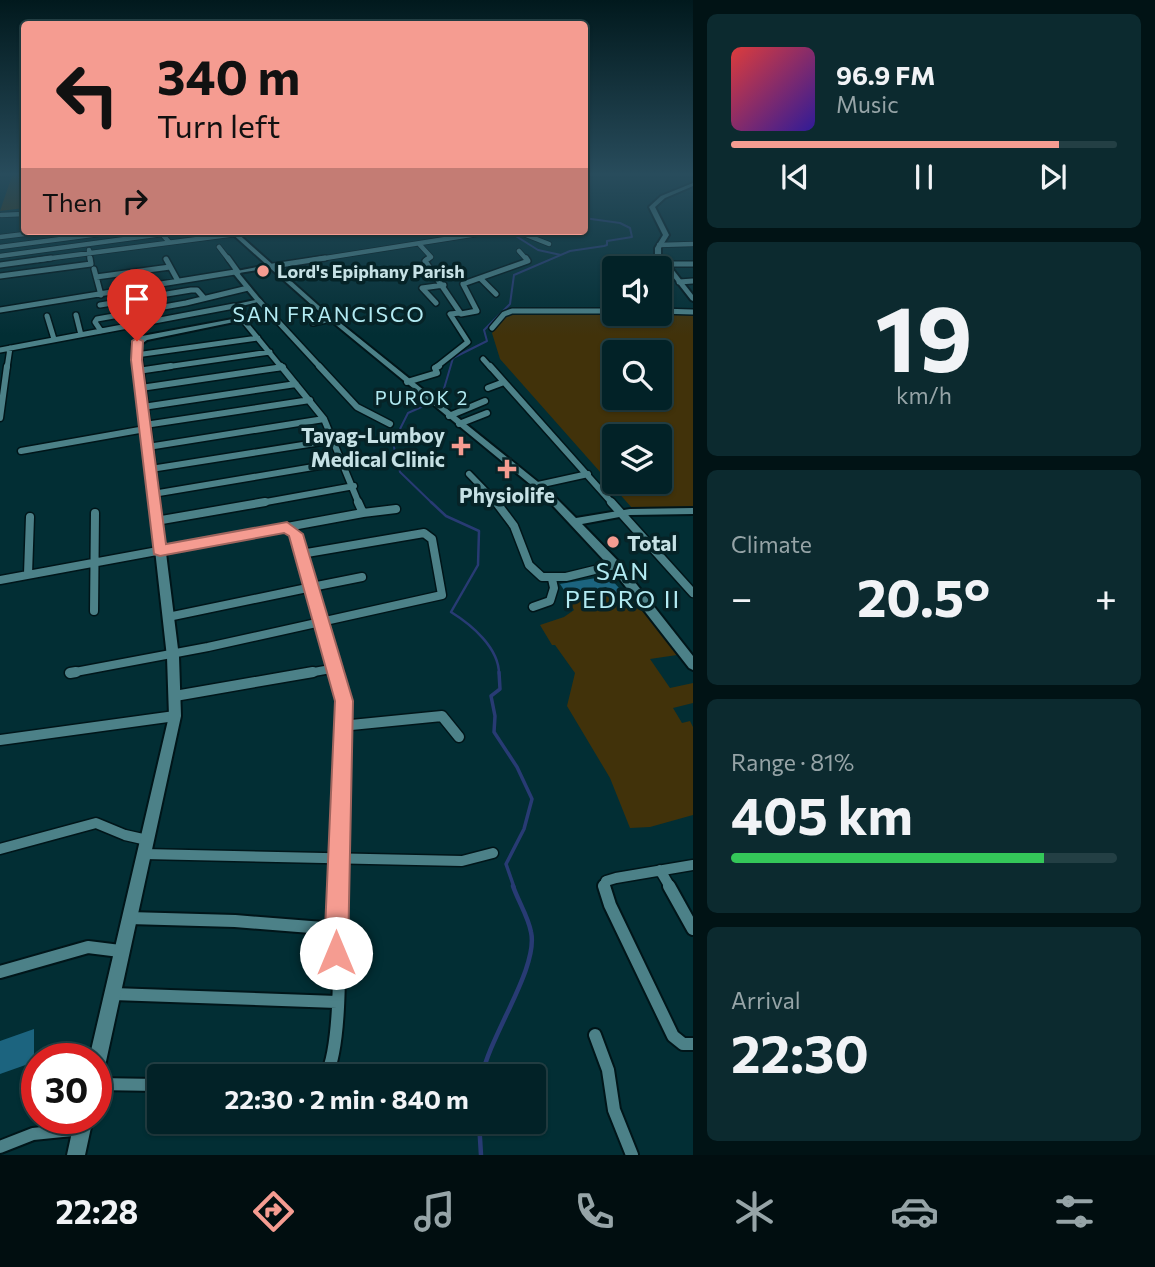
<!DOCTYPE html>
<html lang="en">
<head>
<meta charset="utf-8">
<style>
	:root { --surface:#022227; --page:#0c2a2f; --text:#f1f3f6; --muted:#96a4a7; --line:#233f44; --accent:#f59c91 }
	body { margin:0; font-family:Commissioner,sans-serif; background:var(--page); color:var(--text); height:100vh; display:flex; flex-direction:column; font-size:26px; white-space:nowrap }
	* { box-sizing:border-box; margin:0 }
	p { font-size:23px; color:var(--muted) }
	.icon { flex:none; width:38px; height:38px; fill:none; stroke:currentColor; stroke-width:2; stroke-linecap:round; stroke-linejoin:round }
	.map { position:relative; flex:1; overflow:hidden }
	.side { display:flex; flex-direction:column; gap:14px; padding:14px; background:#011315; width:462px }
	.side>* { flex:none }
	.banner { position:absolute; left:21px; top:21px; width:567px; height:214px; border-radius:7px; box-shadow:0 2px 5px #0004,0 0 0 2px var(--line); background:#f59c91; color:#111; overflow:hidden }
	.fabs { position:absolute; left:602px; top:256px; display:grid; gap:14px }
	.fabs a { display:grid; place-items:center; width:70px; height:70px; border-radius:7px; background:var(--surface); box-shadow:0 2px 5px #0004,0 0 0 2px var(--line); font-size:35px }
	.speed { position:absolute; left:21px; top:1043px; display:flex; gap:14px; font-size:35px; font-weight:700; text-align:center }
	.speed>* { display:grid; place-content:center; width:91px; height:91px; border-radius:50%; background:var(--surface); box-shadow:0 2px 5px #0004,0 0 0 2px var(--line); line-height:1 }
	.speed .limit { border:10px solid #d22; background:#fff; color:#111 }
	.pin { position:absolute; display:grid; place-items:center; width:60px; height:60px; color:#fff; margin:-72px -30px; border-radius:50% 50% 50% 0; rotate:-45deg; box-shadow:0 0 7px #0007 }
	.pin .icon { rotate:45deg }
	.me { position:absolute; width:77px; margin:-38px; rotate:0deg; stroke-linejoin:round; filter:drop-shadow(0 0 5px #0008) }
	.turn { display:flex; align-items:center; gap:24px; height:147px; padding:0 21px; font-size:32px }
	.turn .icon { width:91px; height:91px; stroke-width:2.5 }
	.turn b { display:block; font-size:49px; line-height:60px }
	.then { display:flex; align-items:center; height:66px; padding:0 21px; background:#0003; gap:14px; font-size:26px }
	.big { font-size:52px; font-weight:700; line-height:1.1 }
	.side .card { flex:1; display:flex; flex-direction:column; justify-content:center; gap:10px; min-width:0; padding:0 24px; border-radius:10px; background:var(--page) }
	.side .dial { align-items:center; gap:0 }
	.dial b { font-size:91px; line-height:1 }
	.song { display:flex; align-items:center; gap:21px }
	.cover { width:84px; height:84px; border-radius:10px; background:linear-gradient(135deg,hsl(0 70% 55%),hsl(250 70% 35%)) }
	.played { height:7px; border-radius:4px; background:linear-gradient(90deg,var(--accent) 85%,var(--line) 85%) }
	.keys { display:flex; justify-content:space-around; direction:ltr }
	.heat { display:flex; justify-content:space-between; align-items:center; font-size:38px; direction:ltr }
	.charge { height:10px; border-radius:5px; background:linear-gradient(90deg,#34c759 81%,var(--line) 0) }
	.trip { position:absolute; left:147px; top:1064px; width:399px; height:70px; border-radius:7px; background:var(--surface); box-shadow:0 2px 5px #0004,0 0 0 2px var(--line); font-weight:700; line-height:70px; text-align:center }
	.dock { display:flex; height:112px; justify-content:space-around; align-items:center; background:#010e10; color:var(--muted) }
	.dock .icon { width:49px; height:49px }
	.dock .selected { color:var(--accent) }
	.dock b { font-size:32px; color:var(--text) }
	main { display:flex; flex:1; min-height:0 }
	.map>svg:first-child { display:block }
	.green { fill:#41320a; fill-rule:evenodd }
	.lines { fill:none; stroke-linecap:round; stroke-linejoin:round }
	.stream-far3 { stroke:#283b74; stroke-width:2 }
	.stream-far2 { stroke:#283b74; stroke-width:2.5 }
	.stream-far1 { stroke:#283b74; stroke-width:3.5 }
	.stream { stroke:#283b74; stroke-width:4.5 }
	.building { fill:#1c647f }
	.street-far5-casing { stroke:#001519; stroke-width:6 }
	.street-far4-casing { stroke:#001519; stroke-width:8 }
	.street-far3-casing { stroke:#001519; stroke-width:9 }
	.street-far2-casing { stroke:#001519; stroke-width:11 }
	.street-far1-casing { stroke:#001519; stroke-width:13 }
	.street-casing { stroke:#001519; stroke-width:16 }
	.secondary-casing { stroke:#001519; stroke-width:4 }
	.street-far5 { stroke:#4c8188; stroke-width:4.5 }
	.street-far4 { stroke:#4c8188; stroke-width:5 }
	.street-far3 { stroke:#4c8188; stroke-width:6 }
	.street-far2 { stroke:#4c8188; stroke-width:8 }
	.street-far1 { stroke:#4c8188; stroke-width:10 }
	.street { stroke:#4c8188; stroke-width:12 }
	.secondary { fill:#4c8188; fill-rule:evenodd }
	.route { fill:#f59c91; stroke:#9f655e; stroke-width:2 }
	.poi-dot { fill:#f59c91; stroke:#062327; stroke-width:2.5 }
	.labels { text-anchor:middle; dominant-baseline:central; stroke-width:7; stroke-linejoin:round; paint-order:stroke }
	.far-poi-label { font-size:18px; font-weight:bold; fill:#c6e1e5; stroke:#062327; text-anchor:start }
	.far-neighbourhood-label { font-size:19px; letter-spacing:2px; fill:#b2eaf2; stroke:#062327 }
	.far-quarter-label { font-size:21px; letter-spacing:2px; fill:#b2eaf2; stroke:#062327 }
	.poi-label { font-size:21px; font-weight:bold; fill:#c6e1e5; stroke:#062327; text-anchor:end }
	.quarter-label { font-size:24px; letter-spacing:2px; fill:#b2eaf2; stroke:#062327 }
</style>
</head>
<body>
<main>
<div class="map">
<svg width="693" height="1155" viewBox="0 0 693 1155">
	<rect width="100%" height="100%" fill="#022e34"/>
	<path class="green" d="M13,173H24V208L0,211Z
		M525,311L693,314V508H632L500,359L492,333L506,315ZM614,352H660V397H614ZM614,436H660V481H614Z
		M605,588L610,594L615,592L624,604L636,601L677,655L650,659L670,688L693,683V703L673,708L682,723L690,721L693,727V815L650,827L630,828L610,778L567,706L575,673L555,645H552L540,625L564,617L574,610L566,597Z"/>
	<g class="lines">
		<path class="stream-far3" d="M508,231L538,250L561,255
			M433,504L400,472L393,443L408,413L428,404L443,392L453,358L487,341L484,330L510,304L514,275L570,251L604,246L607,245V241L632,237L630,228L620,223L584,218"/>
		<path class="stream-far2" d="M431,502L446,516L479,531L478,565L451,612C472,625 499,648 499,674"/>
		<path class="stream-far1" d="M499,672L500,689L491,696L495,716L494,732L517,767L532,799L524,829L506,864L514,887"/>
		<path class="stream" d="M482,1076C490,1035 539,967 531,932C528,916 518,901 513,886
			M479,1122L481,1155"/>
	</g>
	<path class="building" d="M608,576L631,601L624,604L615,592L611,593L606,587L568,596L560,584Z
		M34,1029V1062L0,1074V1041Z"/>
	<g class="lines">
		<defs>
			<path id="street-far5" d="M1,215L24,214
				M516,231L549,244
				M0,237L49,231
				M420,245L431,257L426,260
				M659,245L693,244
				M0,247L122,231
				M219,247L229,260
				M89,250L90,260
				M519,251L527,260
				M0,256L162,234L169,242
				M37,260L236,234
				M313,260L496,231"/>
			<path id="street-far4" d="M228,258L238,272
				M429,258L425,261L461,314L477,311L463,284L528,261L526,258
				M166,259L178,281
				M665,264H693
				M0,265L51,258
				M273,266L325,258
				M94,269L101,295
				M0,276L91,264L90,258
				M96,277L170,267
				M481,279L496,294
				M679,282L693,281
				M259,301L321,368
				M436,303L422,288L444,285
				M100,305L191,290H197L204,298
				M0,310L235,272
				M660,311L693,312
				M76,315L81,335
				M47,316L54,339
				M242,319L282,368
				M313,323L331,319
				M492,328L504,314L512,311H614
				M101,331L95,322L97,319L186,303L248,288
				M0,350L234,306
				M136,355L258,338
				M483,359L491,368
				M7,368L10,348
				M159,368L270,352
				M276,368L283,367
				M435,368L468,342L450,314L460,313"/>
			<path id="street-far3" d="M281,366L324,419L359,504
				M319,366L357,407L390,424
				M490,366L613,504
				M138,371L171,366
				M407,382L437,373L435,368L439,366
				M141,388L283,367
				M488,388L504,382
				M143,407L296,384
				M449,416L485,401
				M0,418L7,366
				M459,424L487,413
				M145,425L310,400
				M148,447L324,419
				M21,451L145,429
				M151,469L334,440
				M469,474L498,504
				M538,485L588,474
				M153,494L343,462
				M255,504L354,486"/>
			<path id="street-far2" d="M496,502L514,526L529,565L542,577H566L615,565
				M611,502L693,593
				M363,513L396,509
				M156,521L265,502
				M287,527L296,534L312,587L362,577
				M28,574L30,517
				M0,580L363,513L358,502
				M533,607L550,601L554,588L552,579
				M94,611L95,513
				M168,617L312,587L339,674
				M70,673L208,647L442,595L432,539L424,533L301,554
				M303,674L336,668"/>
			<path id="street-far1" d="M339,672L343,710L339,887
				M70,673L76,672
				M175,696L313,672
				M341,726L442,716L459,737
				M0,740L175,716
				M0,849L96,823L125,835L147,840
				M144,854L462,861L493,853
				M660,870L670,887
				M604,887L606,881L616,878L693,865"/>
			<path id="street" d="M604,886L610,905L673,1036L683,1044H693
				M669,886L693,929
				M129,918L235,921L336,929
				M0,972L88,947L120,951
				M113,994L337,1002
				M595,1035L608,1070L614,1110L632,1155
				M326,1076C344,1040 338,930 339,886
				M96,1084L159,1085
				M0,1147L33,1134L82,1129"/>
			<path id="secondary" d="M693,183V186L665,198L655,207L669,235L661,248V254L693,295V301L691,300L655,254V248L663,235L649,207L661,196Z
				M229,231H235L318,305L548,490L576,518L630,509L693,508V514L630,515L582,524L619,562L693,656V670L689,668L611,568L542,494L314,307L270,268L239,273L262,301L238,307L245,319L244,320L147,340L140,345L179,657L181,716L105,1066L102,1072L96,1075V1059H89L169,716L167,657L132,344L142,336L238,318L231,306L232,305L255,300L232,272L267,265Z
				M75,1118H93L85,1155H67Z"/>
		</defs>
		<use href="#street-far5" class="street-far5-casing"/>
		<use href="#street-far4" class="street-far4-casing"/>
		<use href="#street-far3" class="street-far3-casing"/>
		<use href="#street-far2" class="street-far2-casing"/>
		<use href="#street-far1" class="street-far1-casing"/>
		<use href="#street" class="street-casing"/>
		<use href="#secondary" class="secondary-casing"/>
		<use href="#street-far5" class="street-far5"/>
		<use href="#street-far4" class="street-far4"/>
		<use href="#street-far3" class="street-far3"/>
		<use href="#street-far2" class="street-far2"/>
		<use href="#street-far1" class="street-far1"/>
		<use href="#street" class="street"/>
		<use href="#secondary" class="secondary"/>
	</g>
	<linearGradient id="sky" x2="0" y2="1"><stop stop-color="#01191d"/><stop offset="0.52" stop-color="#284c5c"/><stop offset="1" stop-color="#284c5c" stop-opacity="0"/></linearGradient>
	<rect width="693" height="335" fill="url(#sky)"/>
	<path class="route" d="M137,338L143,341L142,360L166,544L287,522L303,534L353,701L348,953L344,962L336,965L328,962L324,953L335,701L289,536L284,533L160,556L154,554L131,360L132,341Z"/>
	<g class="poi-dot">
		<circle cx="263" cy="271" r="7"/>
		<path d="M457.5 435.5h7v7h7v7h-7v7h-7v-7h-7v-7h7z"/>
		<path d="M503.5 458.5h7v7h7v7h-7v7h-7v-7h-7v-7h7z"/>
		<circle cx="613" cy="542" r="7"/>
	</g>
	<g class="labels">
		<g class="far-poi-label">
			<text x="277" y="271">Lord's Epiphany Parish</text>
		</g>
		<g class="far-neighbourhood-label">
			<text x="422" y="397">PUROK 2</text>
		</g>
		<g class="far-quarter-label">
			<text x="329" y="313">SAN FRANCISCO</text>
		</g>
		<g class="poi-label">
			<text x="445" y="434">Tayag-Lumboy<tspan x="445" dy="24">Medical Clinic</tspan></text>
			<text x="507" y="494" text-anchor="middle">Physiolife</text>
			<text x="627" y="542" text-anchor="start">Total</text>
		</g>
		<g class="quarter-label">
			<text x="623" y="570">SAN<tspan x="623" dy="28">PEDRO II</tspan></text>
		</g>
	</g>
</svg>
<div class="fabs">
<a><svg class="icon" aria-label="sound" viewBox="0 0 24 24"><path d="M4 9h4l5-4v14l-5-4H4zM17 9q2 3 0 6"/></svg></a>
<a><svg class="icon" aria-label="search" viewBox="0 0 24 24"><circle cx="10" cy="10" r="6"/><path d="M15 15l6 6"/></svg></a>
<a><svg class="icon" aria-label="layers" viewBox="0 0 24 24"><path d="M12 4l9 5-9 5-9-5zM3 14l9 5 9-5"/></svg></a>
</div>
<div class="speed"><div class="limit">30</div></div>
<div class="pin" style="left:137px;top:341px;background:#d93025"><svg class="icon" aria-label="arrive" viewBox="0 0 24 24"><path d="M6 21V4h12l-3 4 3 4H6"/></svg></div>
<svg class="me" style="left:336px;top:953px" viewBox="-20 -20 40 40"><circle r="19" fill="#fff"/><path d="M0-13L10 11 0 6-10 11z" fill="#f59c91"/></svg>
<div class="trip">22:30 · 2 min · 840 m</div>
<div class="banner">
<div class="turn"><svg class="icon" aria-label="left" viewBox="0 0 24 24"><path d="M17 20v-9H6M10 6l-5 5 5 5"/></svg><div><b>340 m</b>Turn left</div></div>
<div class="then">Then<svg class="icon" aria-label="right" viewBox="0 0 24 24"><path d="M7 20v-9h11M14 6l5 5-5 5"/></svg></div>
</div>
</div>
<section class="side">
<div class="card">
<div class="song"><i class="cover"></i><div><b>96.9 FM</b><p>Music</p></div></div>
<div class="played"></div>
<div class="keys"><svg class="icon" aria-label="previous" viewBox="0 0 24 24"><path d="M18 5L8 12l10 7zM5 5v14"/></svg><svg class="icon" aria-label="pause" viewBox="0 0 24 24"><path d="M8 5v14M16 5v14"/></svg><svg class="icon" aria-label="next" viewBox="0 0 24 24"><path d="M6 5l10 7-10 7zM19 5v14"/></svg></div>
</div>
<div class="card dial"><b>19</b><p>km/h</p></div>
<div class="card"><p>Climate</p>
<div class="heat"><a>−</a><b class="big">20.5°</b><a>+</a></div>
</div>
<div class="card"><p>Range · 81%</p><b class="big">405 km</b><div class="charge"></div></div>
<div class="card"><p>Arrival</p><b class="big">22:30</b></div>
</section>
</main>
<nav class="dock">
<b>22:28</b>
<svg class="icon selected" aria-label="directions" viewBox="0 0 24 24"><path d="M12 3l9 9-9 9-9-9zM9 14v-3h6M13 9l2 2-2 2"/></svg>
<svg class="icon" aria-label="music" viewBox="0 0 24 24"><path d="M9 18V5l10-2v13"/><circle cx="6" cy="18" r="3"/><circle cx="16" cy="16" r="3"/></svg>
<svg class="icon" aria-label="phone" viewBox="0 0 24 24"><path d="M5 4h4l2 5-3 2q2 4 5 5l2-3 5 2v4C11 20 4 13 5 4z"/></svg>
<svg class="icon" aria-label="climate" viewBox="0 0 24 24"><path d="M12 3v18M4 7l16 10M4 17L20 7"/></svg>
<svg class="icon" aria-label="car" viewBox="0 0 24 24"><path d="M5 17H2v-5l4-1 3-4h7l3 4 3 1v5h-3M9 17h6M6 11h13"/><circle cx="7" cy="17" r="2"/><circle cx="17" cy="17" r="2"/></svg>
<svg class="icon" aria-label="filters" viewBox="0 0 24 24"><path d="M4 7h16M4 17h16"/><circle cx="9" cy="7" r="2"/><circle cx="15" cy="17" r="2"/></svg>
</nav>
</body>
</html>
